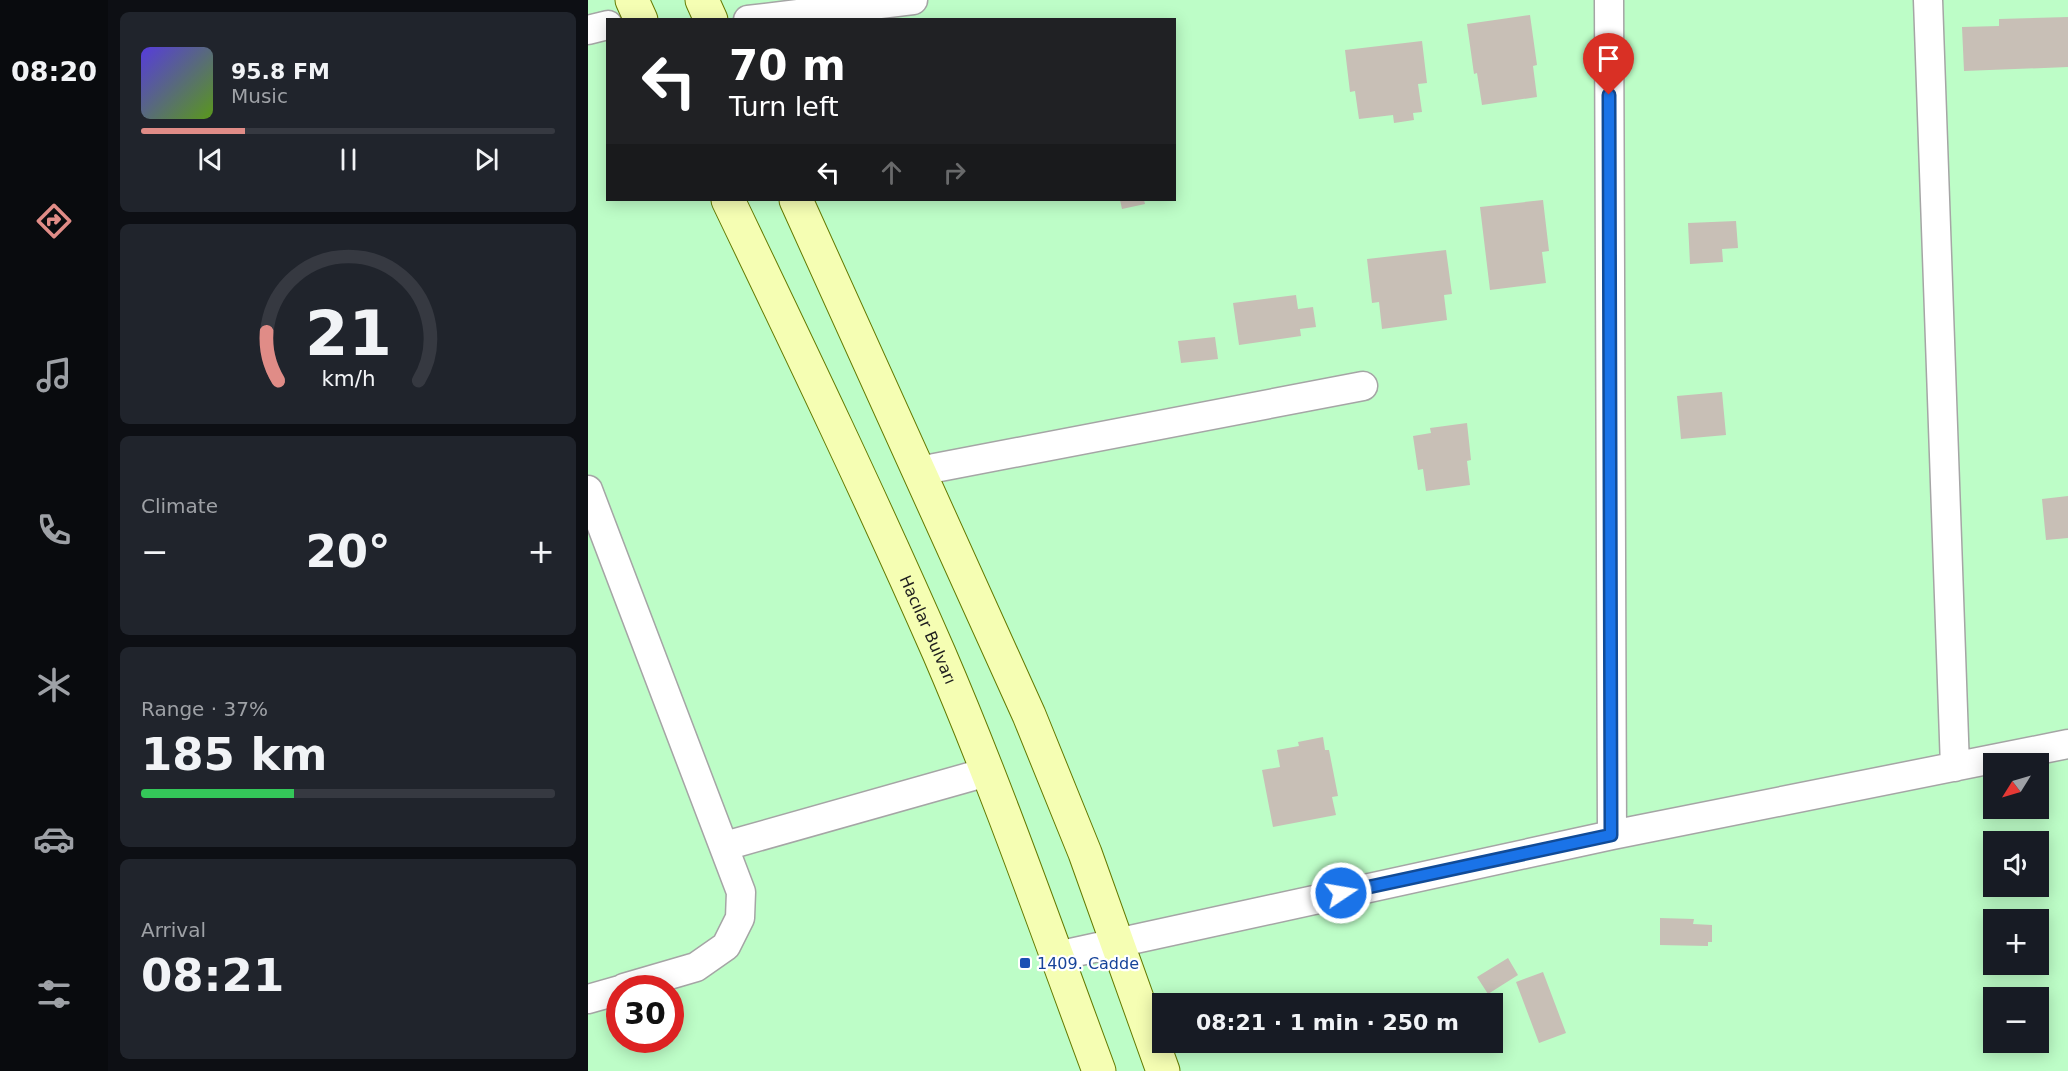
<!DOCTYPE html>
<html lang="en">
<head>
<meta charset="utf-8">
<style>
	:root { --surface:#171b24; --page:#20242c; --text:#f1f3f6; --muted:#9ea1a6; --line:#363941; --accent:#e08c87 }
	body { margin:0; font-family:"DejaVu Sans",sans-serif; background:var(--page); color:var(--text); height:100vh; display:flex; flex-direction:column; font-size:22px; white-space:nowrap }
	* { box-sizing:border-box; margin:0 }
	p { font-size:20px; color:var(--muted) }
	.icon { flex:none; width:33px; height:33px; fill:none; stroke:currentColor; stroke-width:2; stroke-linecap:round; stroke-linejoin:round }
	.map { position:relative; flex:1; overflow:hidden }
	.panel { display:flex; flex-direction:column; gap:12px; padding:12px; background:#0d0f14; width:480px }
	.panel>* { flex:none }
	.guide { position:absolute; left:18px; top:18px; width:570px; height:183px; border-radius:0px; box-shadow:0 3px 15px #0003; background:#202124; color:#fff; overflow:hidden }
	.needle { width:39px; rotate:233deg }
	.tools { position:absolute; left:1395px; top:753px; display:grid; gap:12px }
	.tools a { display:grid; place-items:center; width:66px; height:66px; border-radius:0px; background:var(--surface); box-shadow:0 3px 15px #0003; font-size:30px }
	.speed { position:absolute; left:18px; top:975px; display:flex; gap:12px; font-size:30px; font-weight:700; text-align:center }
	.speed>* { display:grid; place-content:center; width:78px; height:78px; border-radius:50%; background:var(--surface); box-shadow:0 3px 15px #0003; line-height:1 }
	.speed .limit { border:9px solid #d22; background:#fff; color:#111 }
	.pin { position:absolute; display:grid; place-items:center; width:51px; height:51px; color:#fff; margin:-62px -26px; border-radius:50% 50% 50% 0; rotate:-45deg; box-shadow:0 0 6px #0007 }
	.pin .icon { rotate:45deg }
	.me { position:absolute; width:66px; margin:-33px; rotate:78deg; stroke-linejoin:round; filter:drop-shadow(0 0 4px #0008) }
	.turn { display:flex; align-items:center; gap:21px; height:126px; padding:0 24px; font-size:27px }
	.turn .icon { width:78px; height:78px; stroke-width:2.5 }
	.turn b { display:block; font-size:42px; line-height:51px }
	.lanes { display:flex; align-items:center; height:57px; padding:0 24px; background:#0003; justify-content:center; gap:30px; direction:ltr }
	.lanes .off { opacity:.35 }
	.big { font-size:45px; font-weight:600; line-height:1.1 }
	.panel .tile { flex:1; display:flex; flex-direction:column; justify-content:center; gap:9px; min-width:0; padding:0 21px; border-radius:9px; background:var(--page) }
	.panel .dial { align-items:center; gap:0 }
	.dial svg { height:156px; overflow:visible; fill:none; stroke:var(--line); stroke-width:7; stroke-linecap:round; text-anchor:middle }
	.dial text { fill:var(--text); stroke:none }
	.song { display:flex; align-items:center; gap:18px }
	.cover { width:72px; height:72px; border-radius:9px; background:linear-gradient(135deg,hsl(250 70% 55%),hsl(90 70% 35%)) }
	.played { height:6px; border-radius:3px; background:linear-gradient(90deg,var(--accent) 25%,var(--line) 25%) }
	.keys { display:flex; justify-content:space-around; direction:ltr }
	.heat { display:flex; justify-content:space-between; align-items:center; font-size:33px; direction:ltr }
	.charge { height:9px; border-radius:4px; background:linear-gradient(90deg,#34c759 37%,var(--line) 0) }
	.trip { position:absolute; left:564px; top:993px; width:351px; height:60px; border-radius:0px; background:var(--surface); box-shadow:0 3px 15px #0003; font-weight:600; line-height:60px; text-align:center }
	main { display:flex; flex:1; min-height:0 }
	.tab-bar { display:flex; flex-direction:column; width:108px; justify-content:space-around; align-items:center; background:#090b0e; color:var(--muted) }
	.tab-bar .icon { width:42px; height:42px }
	.tab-bar .on { color:var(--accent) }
	.tab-bar b { font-size:27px; color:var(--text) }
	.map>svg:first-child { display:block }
	.park { fill:#bdfdc7; fill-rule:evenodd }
	.building { fill:#c8bfb6 }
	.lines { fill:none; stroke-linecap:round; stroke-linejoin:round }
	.minor-casing { stroke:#a5a5a5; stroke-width:31 }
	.secondary-casing { stroke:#647a00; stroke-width:35 }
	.minor { stroke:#fff; stroke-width:28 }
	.secondary { stroke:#f5feb3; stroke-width:33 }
	.route-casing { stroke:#114b97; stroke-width:15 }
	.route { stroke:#1a73e8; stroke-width:10 }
	.transit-dot { fill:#1a4fb4; stroke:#fff; stroke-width:2 }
	.labels { text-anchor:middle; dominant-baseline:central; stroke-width:4.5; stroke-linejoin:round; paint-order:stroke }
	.street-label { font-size:16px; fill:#1e1e1e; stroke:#fff }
	.transit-label { font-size:16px; fill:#164399; stroke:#fff; text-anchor:start }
</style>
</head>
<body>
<main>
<nav class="tab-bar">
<b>08:20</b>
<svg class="icon on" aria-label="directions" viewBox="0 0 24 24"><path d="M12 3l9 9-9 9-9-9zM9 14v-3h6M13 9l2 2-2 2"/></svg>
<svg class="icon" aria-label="music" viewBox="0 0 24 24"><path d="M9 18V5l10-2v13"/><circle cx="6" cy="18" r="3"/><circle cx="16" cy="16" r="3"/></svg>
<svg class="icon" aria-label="phone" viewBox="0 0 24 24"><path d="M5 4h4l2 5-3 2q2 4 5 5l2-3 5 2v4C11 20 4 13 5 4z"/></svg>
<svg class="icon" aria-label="climate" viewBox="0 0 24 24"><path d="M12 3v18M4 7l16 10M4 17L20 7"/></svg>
<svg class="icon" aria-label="car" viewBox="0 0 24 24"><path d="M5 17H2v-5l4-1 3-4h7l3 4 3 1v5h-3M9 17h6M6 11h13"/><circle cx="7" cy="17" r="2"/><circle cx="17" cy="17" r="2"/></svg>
<svg class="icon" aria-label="filters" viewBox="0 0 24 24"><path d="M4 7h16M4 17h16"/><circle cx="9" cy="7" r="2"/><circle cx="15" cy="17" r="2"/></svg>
</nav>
<section class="panel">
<div class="tile">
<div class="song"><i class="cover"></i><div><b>95.8 FM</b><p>Music</p></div></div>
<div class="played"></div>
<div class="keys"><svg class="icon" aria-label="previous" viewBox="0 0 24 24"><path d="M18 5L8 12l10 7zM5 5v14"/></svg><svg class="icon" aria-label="pause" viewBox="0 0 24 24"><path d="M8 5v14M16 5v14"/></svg><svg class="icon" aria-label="next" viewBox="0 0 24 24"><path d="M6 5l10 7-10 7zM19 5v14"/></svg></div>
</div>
<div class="tile dial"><svg viewBox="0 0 100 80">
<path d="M14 69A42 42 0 1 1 86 69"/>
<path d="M14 69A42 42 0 0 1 8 44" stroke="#e08c87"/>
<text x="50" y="56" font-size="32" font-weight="700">21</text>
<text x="50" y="72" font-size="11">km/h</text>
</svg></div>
<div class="tile"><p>Climate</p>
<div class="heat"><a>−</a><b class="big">20°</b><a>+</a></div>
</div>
<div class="tile"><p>Range · 37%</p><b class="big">185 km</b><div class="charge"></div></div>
<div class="tile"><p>Arrival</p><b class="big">08:21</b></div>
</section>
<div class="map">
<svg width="1480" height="1071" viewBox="0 0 1480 1071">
	<rect width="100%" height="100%" fill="#f0ede3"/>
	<path class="park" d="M0,0H1480V1071H0ZM20,20H586V200H20ZM1406,764H1450V808H1406ZM1406,842H1450V886H1406ZM1406,920H1450V964H1406ZM32,988H82V1040H32ZM1406,998H1450V1042H1406ZM574,1004H904V1042H574Z"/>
	<path class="building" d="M942,15L949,65L945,66L949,97L894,105L889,73L886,74L879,24Z
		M1480,17V67L1376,71L1374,27L1411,26V19Z
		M834,41L839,83L830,84L834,112L825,113L826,120L806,123L805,115L771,119L767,91L762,92L757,50Z
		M532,200H556L557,204L534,209Z
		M955,200L961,251L954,252L958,283L902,290L892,207Z
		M1148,221L1150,248L1134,249L1135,262L1102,264L1100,223Z
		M858,250L864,294L856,295L859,320L794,329L791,302L784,303L779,259Z
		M708,295L710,309L725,307L728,327L712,329L713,336L651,345L645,303Z
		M627,337L630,359L593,363L590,341Z
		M1134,392L1138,435L1093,439L1089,396Z
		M879,423L883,460L879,461L882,485L838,491L835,469L830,470L825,436L843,433L842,428Z
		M1480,496V538L1458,540L1454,499Z
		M735,737L737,750H741L750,796L744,797L748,815L685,827L674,770L692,767L689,750L711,746L710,742Z
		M1072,918L1106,919L1105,924L1124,925V942H1120V946L1072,945Z
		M920,958L930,975L900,994L889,977Z
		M955,972L978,1033L951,1043L928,982Z"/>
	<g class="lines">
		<defs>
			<path id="minor" d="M1021,0L1024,835
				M1340,0L1367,767
				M160,20L325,0
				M0,30L20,25
				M331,471L775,386
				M0,490L153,892L152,918L138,946L108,967L36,988
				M137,846L399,772
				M469,956L1024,835L1480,744
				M0,999L32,990"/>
			<g id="secondary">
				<path d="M44,0L53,20"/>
				<path d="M114,0L123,20"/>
				<path id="s1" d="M140,200C212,350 284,500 351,653C410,790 459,931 511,1071"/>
				<path d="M208,200L441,715L497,853L575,1071"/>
			</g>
		</defs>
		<use href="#minor" class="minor-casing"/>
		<use href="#secondary" class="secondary-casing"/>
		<use href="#minor" class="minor"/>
		<use href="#secondary" class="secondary"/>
	</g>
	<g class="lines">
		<defs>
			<path id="route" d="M753,893L1023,835L1021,95"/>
		</defs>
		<use href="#route" class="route-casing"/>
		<use href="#route" class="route"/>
	</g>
	<rect class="transit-dot" x="431" y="957" width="12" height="12" rx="3"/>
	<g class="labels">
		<g class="street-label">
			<text stroke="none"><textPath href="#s1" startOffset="474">Hacılar Bulvarı</textPath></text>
		</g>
		<g class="transit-label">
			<text x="449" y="963">1409. Cadde</text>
		</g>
	</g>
</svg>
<div class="tools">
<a><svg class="needle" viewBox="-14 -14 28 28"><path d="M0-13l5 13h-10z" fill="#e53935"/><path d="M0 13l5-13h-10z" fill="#9ea1a6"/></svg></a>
<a><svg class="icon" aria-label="sound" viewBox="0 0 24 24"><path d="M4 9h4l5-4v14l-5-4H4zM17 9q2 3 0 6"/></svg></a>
<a>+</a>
<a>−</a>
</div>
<div class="speed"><div class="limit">30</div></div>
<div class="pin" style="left:1021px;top:95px;background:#d93025"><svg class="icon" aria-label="arrive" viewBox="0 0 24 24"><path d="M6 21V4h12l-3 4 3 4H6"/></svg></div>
<svg class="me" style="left:753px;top:893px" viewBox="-20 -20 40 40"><circle r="17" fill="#1a73e8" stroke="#fff" stroke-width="3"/><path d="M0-11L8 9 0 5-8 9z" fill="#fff"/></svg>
<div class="trip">08:21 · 1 min · 250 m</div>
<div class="guide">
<div class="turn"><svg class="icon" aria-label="left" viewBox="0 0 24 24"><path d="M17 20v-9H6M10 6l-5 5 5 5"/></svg><div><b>70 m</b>Turn left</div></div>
<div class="lanes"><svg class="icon" aria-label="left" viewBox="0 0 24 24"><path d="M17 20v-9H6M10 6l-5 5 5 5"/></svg><svg class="icon off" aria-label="ahead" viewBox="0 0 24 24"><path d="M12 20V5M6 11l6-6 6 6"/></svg><svg class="icon off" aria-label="right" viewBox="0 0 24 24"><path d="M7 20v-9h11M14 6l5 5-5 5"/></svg></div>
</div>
</div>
</main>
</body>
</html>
